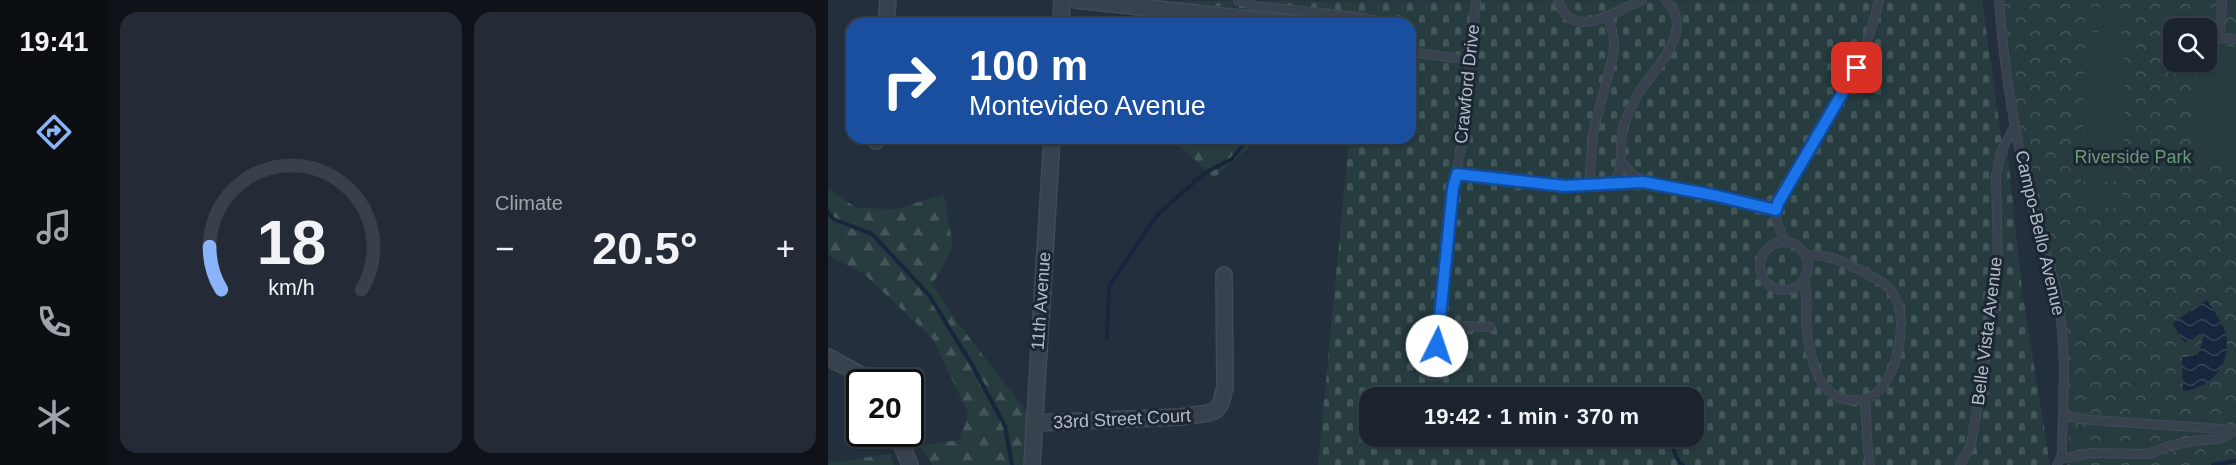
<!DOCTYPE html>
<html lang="en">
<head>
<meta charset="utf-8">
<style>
	:root { --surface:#1b232e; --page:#242b36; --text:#f1f3f6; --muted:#a0a4aa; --line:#39404a; --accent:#8ab4f8 }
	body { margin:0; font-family:Helvetica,sans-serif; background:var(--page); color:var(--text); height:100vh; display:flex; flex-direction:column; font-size:22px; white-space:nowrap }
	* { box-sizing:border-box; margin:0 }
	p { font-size:20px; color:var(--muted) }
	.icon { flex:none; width:33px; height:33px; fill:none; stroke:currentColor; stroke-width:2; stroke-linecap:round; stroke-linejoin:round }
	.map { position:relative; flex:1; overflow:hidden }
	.sheet { display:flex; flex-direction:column; gap:12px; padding:12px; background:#0f1319; width:720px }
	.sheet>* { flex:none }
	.guide { position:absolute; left:18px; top:18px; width:570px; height:126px; border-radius:18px; box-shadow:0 2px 4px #0004,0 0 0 2px var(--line); background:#1a4fa0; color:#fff; overflow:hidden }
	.tools { position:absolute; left:1335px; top:18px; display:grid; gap:12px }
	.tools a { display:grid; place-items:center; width:54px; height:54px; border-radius:12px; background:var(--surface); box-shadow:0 2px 4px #0004,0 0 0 2px var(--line); font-size:30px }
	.speed { position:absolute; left:18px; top:369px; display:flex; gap:12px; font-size:30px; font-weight:700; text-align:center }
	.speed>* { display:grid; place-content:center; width:78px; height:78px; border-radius:50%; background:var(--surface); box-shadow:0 2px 4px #0004,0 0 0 2px var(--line); line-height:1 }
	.speed .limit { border:3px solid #111; border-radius:9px; background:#fff; color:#111 }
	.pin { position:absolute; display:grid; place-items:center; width:51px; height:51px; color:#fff; margin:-26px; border-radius:12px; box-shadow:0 3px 9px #0006 }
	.me { position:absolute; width:66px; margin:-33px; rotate:4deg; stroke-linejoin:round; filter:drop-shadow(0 0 4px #0008) }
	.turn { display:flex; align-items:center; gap:21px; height:126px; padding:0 24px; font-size:27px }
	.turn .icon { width:78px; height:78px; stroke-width:2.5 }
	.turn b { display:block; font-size:42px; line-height:51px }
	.big { font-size:45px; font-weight:800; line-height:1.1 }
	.sheet .widget { flex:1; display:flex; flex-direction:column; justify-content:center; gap:9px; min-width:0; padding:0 21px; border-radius:18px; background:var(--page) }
	.sheet .dial { align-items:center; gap:0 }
	.dial svg { height:156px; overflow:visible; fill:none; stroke:var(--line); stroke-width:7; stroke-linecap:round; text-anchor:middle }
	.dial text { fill:var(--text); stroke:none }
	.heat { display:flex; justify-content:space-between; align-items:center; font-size:33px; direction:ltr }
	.sheet .tiles { flex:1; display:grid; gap:12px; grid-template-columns:repeat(2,1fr) }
	.trip { position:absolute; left:531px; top:387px; width:345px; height:60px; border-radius:18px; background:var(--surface); box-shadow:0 2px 4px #0004,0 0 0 2px var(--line); font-weight:800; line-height:60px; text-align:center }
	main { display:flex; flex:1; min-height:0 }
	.tab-bar { display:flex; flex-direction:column; width:108px; justify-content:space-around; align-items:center; background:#0b0e12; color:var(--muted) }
	.tab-bar .icon { width:42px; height:42px }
	.tab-bar .active { color:var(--accent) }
	.tab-bar b { font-size:27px; color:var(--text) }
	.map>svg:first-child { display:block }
	.forest { fill:url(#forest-firs) }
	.cemetery { fill:url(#cemetery-stones); fill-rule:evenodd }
	.park { fill:url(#park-crowns); fill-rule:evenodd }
	.pitch { fill:#263c3f }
	.water { fill:url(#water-waves) }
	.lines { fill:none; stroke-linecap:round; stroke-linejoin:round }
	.stream { stroke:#17263c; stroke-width:4 }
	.service-casing { stroke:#414a57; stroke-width:10 }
	.minor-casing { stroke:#414a57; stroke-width:18 }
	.service { stroke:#38414e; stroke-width:8 }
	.minor { stroke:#38414e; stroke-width:15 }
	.route-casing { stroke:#114b97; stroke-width:15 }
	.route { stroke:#1a73e8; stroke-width:10 }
	.labels { text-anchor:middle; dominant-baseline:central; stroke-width:6; stroke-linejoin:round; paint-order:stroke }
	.street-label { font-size:18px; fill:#b4bcc9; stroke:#1d2633 }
	.park-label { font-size:18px; fill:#6b9a76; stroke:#1d2633 }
</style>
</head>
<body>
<main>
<nav class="tab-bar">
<b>19:41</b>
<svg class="icon active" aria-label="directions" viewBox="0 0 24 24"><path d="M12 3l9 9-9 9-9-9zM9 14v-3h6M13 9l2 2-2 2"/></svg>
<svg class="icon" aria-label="music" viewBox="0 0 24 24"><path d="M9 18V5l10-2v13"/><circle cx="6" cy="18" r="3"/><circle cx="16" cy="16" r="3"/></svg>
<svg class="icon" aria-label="phone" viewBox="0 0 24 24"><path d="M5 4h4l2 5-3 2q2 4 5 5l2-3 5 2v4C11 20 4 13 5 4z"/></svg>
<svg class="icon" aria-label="climate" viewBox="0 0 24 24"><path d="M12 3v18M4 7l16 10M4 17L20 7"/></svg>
</nav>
<section class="sheet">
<div class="tiles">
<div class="widget dial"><svg viewBox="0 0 100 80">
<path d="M14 69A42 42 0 1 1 86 69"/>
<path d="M14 69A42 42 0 0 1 8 47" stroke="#8ab4f8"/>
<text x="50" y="56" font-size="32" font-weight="700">18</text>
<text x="50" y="72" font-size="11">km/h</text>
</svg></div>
<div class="widget"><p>Climate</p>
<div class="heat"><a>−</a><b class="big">20.5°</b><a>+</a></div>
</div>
</div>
</section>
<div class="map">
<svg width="1408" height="465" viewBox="0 0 1408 465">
	<defs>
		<pattern id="forest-firs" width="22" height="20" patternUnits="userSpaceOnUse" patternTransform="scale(1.5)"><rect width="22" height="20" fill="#263c3f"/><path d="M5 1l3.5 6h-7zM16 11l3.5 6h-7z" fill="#435659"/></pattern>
		<pattern id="cemetery-stones" width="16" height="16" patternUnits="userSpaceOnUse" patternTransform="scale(1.5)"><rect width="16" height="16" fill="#263c3f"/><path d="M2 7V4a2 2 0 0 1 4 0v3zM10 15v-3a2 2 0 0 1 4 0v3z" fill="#435659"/></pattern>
		<pattern id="park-crowns" width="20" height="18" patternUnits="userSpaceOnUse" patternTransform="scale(1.5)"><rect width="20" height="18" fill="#263c3f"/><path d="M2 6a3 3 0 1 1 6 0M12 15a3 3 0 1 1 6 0" fill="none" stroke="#435659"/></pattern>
		<pattern id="water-waves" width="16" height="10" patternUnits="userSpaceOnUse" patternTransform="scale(1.5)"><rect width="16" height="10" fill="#17263c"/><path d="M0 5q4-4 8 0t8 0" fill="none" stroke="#364457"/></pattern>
	</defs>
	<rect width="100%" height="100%" fill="#242f3e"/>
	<path class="forest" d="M366,138H431L386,178L352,146Z
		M0,189L29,208L69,209L116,194L125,247L104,285L130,323L201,415L197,465H104L92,445L132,440L140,413L105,339L35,273L0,255Z
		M62,454L66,465H0V463Z"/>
	<path class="cemetery" d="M1154,0L1174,142L1179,146L1194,290L1222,465H490L521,138H582V24H533V20L340,1ZM542,398H866V436H542Z"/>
	<path class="park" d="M1174,0H1408V465H1239L1241,462L1239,327L1231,281L1209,211L1187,104ZM1346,28H1378V62H1346Z"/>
	<path class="pitch" d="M1258,7L1300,8L1299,28L1257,26Z
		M1257,32L1299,34V53L1257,52Z
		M1379,45L1408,47V162L1363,160L1369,62H1378Z
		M1257,58L1299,59L1298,79L1256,77Z
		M1256,83L1297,85V104L1255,103Z
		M1255,110L1297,111L1296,131L1255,129Z
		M1254,135L1296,136V156L1254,155Z
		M1254,161L1296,162L1295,182L1253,181Z
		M1252,187L1294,188V208L1252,207Z"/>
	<path class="water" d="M1379,300C1385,310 1392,319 1396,329C1407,359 1386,388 1355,391L1354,357H1360V354L1370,355L1377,332L1357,343L1344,323Z"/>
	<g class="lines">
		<path class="stream" d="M0,212L5,219L44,234L101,295L144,365L177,426L184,465
			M279,338L281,286L330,214L378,172L404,159L420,138
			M839,436L851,462L855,465
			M1385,465L1408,461"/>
		<defs>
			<path id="service" d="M410,0L427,6L531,17L543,20L548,24
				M730,0C744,44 788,10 814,0
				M1171,0C1176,75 1189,148 1208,220C1215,247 1226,272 1230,299C1239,351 1235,403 1234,454L1229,465
				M1394,0L1392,38L1408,39
				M525,24L537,18
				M582,52L642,60
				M793,161L806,176L815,179
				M629,174L737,186L815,182L885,195L948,210L950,203C989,138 1035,74 1051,0
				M786,182C797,166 790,143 796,124C800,113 806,101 812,91C829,66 869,28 837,0
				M761,185L765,133L786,52V40L781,17
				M948,210V219L957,242
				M932 266a24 24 0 1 1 48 0a24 24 0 1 1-48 0Z
				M976,280C980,293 978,307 978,321C979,340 984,367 994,383C1000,392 1011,399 1020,400C1030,401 1039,400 1047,394C1071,376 1083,312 1062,289C1053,280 1041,275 1030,269C1014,261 997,253 978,256
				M610,325L662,327
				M591 361a15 15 0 1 1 30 0a15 15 0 1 1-30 0Z
				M609,346L625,188L633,148L648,0
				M1037,399L1040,451L1042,465
				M1235,416L1264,420L1407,430
				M1233,459L1263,453L1321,454L1341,446L1364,441L1391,439L1408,430
				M1132,465L1143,445L1164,317L1170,261L1168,176L1173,152L1187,125"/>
			<path id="minor" d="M248,0L468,24
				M58,24L60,0
				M233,24L234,0
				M48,141V138
				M0,357L33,375L41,382
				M206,423L352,417L381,413L388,410L393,403L397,387L396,275
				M69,434L82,465
				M204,465L224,138"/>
		</defs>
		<use href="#service" class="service-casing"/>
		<use href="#minor" class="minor-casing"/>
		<use href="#service" class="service"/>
		<use href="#minor" class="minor"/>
	</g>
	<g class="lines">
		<defs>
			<path id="route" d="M609,346L625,188L629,174L737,186L815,182L885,195L948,210L950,203L1029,68"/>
		</defs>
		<use href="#route" class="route-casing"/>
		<use href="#route" class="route"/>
	</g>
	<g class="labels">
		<g class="street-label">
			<text transform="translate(639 84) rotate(-84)">Crawford Drive</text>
			<text transform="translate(1212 233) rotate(77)">Campo-Bello Avenue</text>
			<text transform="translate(213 301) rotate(-86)">11th Avenue</text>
			<text transform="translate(1159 331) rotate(-83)">Belle Vista Avenue</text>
			<text transform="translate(294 419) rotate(-3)">33rd Street Court</text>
		</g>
		<g class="park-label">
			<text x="1305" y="157">Riverside Park</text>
		</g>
	</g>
</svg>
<div class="tools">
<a><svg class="icon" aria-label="search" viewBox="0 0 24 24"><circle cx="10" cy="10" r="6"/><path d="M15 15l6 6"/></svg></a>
</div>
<div class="speed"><div class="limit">20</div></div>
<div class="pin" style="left:1029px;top:68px;background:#d93025"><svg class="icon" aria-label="arrive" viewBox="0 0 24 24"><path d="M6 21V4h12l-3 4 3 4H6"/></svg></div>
<svg class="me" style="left:609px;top:346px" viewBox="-20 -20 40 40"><circle r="19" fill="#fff"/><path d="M0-13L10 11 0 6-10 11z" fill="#1a73e8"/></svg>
<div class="trip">19:42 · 1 min · 370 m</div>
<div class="guide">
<div class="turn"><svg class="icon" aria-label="right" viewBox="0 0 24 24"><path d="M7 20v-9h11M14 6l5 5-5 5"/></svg><div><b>100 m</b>Montevideo Avenue</div></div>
</div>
</div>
</main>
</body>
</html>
